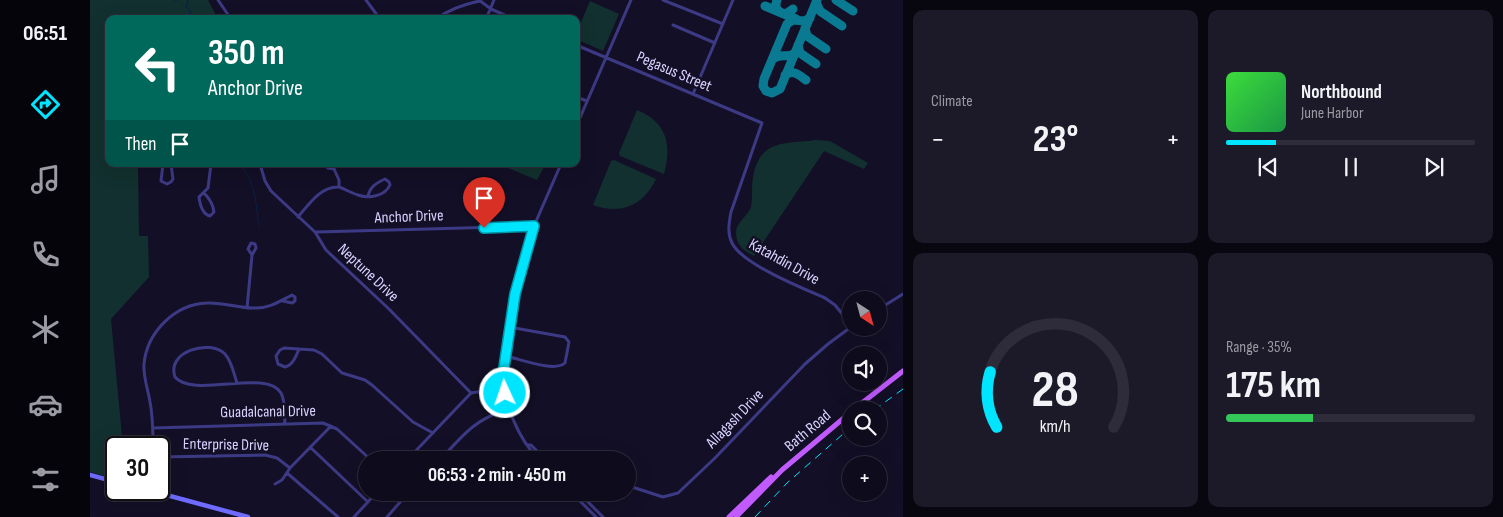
<!DOCTYPE html>
<html lang="en">
<head>
<meta charset="utf-8">
<style>
	:root { --surface:#0e0b1c; --page:#1c1929; --text:#f1f3f6; --muted:#9b9ba3; --line:#2e2b3b; --accent:#00e5ff }
	body { margin:0; font-family:"Sofia Sans Condensed",sans-serif; background:var(--page); color:var(--text); height:100vh; display:flex; flex-direction:column; font-size:19px; white-space:nowrap }
	* { box-sizing:border-box; margin:0 }
	p { font-size:16px; color:var(--muted) }
	.icon { flex:none; width:28px; height:28px; fill:none; stroke:currentColor; stroke-width:2; stroke-linecap:round; stroke-linejoin:round }
	.map { position:relative; flex:1; overflow:hidden }
	.side { display:flex; flex-direction:column; gap:10px; padding:10px; background:#08060f; width:600px }
	.side>* { flex:none }
	.hud { position:absolute; left:15px; top:15px; width:475px; height:152px; border-radius:10px; box-shadow:0 5px 20px #0002,0 0 0 1px var(--line); background:#00695c; color:#fff; overflow:hidden }
	.needle { width:32px; rotate:144deg }
	.controls { position:absolute; left:752px; top:291px; display:grid; gap:10px }
	.controls a { display:grid; place-items:center; width:45px; height:45px; border-radius:50%; background:var(--surface); box-shadow:0 5px 20px #0002,0 0 0 1px var(--line); font-size:25px }
	.speed { position:absolute; left:15px; top:436px; display:flex; gap:10px; font-size:25px; font-weight:700; text-align:center }
	.speed>* { display:grid; place-content:center; width:65px; height:65px; border-radius:50%; background:var(--surface); box-shadow:0 5px 20px #0002,0 0 0 1px var(--line); line-height:1 }
	.speed .limit { border:2px solid #111; border-radius:8px; background:#fff; color:#111 }
	.pin { position:absolute; display:grid; place-items:center; width:42px; height:42px; color:#fff; margin:-51px -21px; border-radius:50% 50% 50% 0; rotate:-45deg; box-shadow:0 0 5px #0007 }
	.pin .icon { rotate:45deg }
	.me { position:absolute; width:55px; margin:-28px; rotate:357deg; stroke-linejoin:round; filter:drop-shadow(0 0 4px #0008) }
	.turn { display:flex; align-items:center; gap:18px; height:105px; padding:0 20px; font-size:22px }
	.turn .icon { width:65px; height:65px; stroke-width:2.5 }
	.turn b { display:block; font-size:35px; line-height:42px }
	.then { display:flex; align-items:center; height:48px; padding:0 20px; background:#0003; gap:10px; font-size:19px }
	.big { font-size:38px; font-weight:700; line-height:1.1 }
	.side .card { flex:1; display:flex; flex-direction:column; justify-content:center; gap:8px; min-width:0; padding:0 18px; border-radius:10px; background:var(--page) }
	.side .dial { align-items:center; gap:0 }
	.dial svg { height:130px; overflow:visible; fill:none; stroke:var(--line); stroke-width:7; stroke-linecap:round; text-anchor:middle }
	.dial text { fill:var(--text); stroke:none }
	.song { display:flex; align-items:center; gap:15px }
	.cover { width:60px; height:60px; border-radius:8px; background:linear-gradient(135deg,hsl(120 70% 55%),hsl(140 70% 35%)) }
	.played { height:5px; border-radius:2px; background:linear-gradient(90deg,var(--accent) 20%,var(--line) 20%) }
	.keys { display:flex; justify-content:space-around; direction:ltr }
	.heat { display:flex; justify-content:space-between; align-items:center; font-size:28px; direction:ltr }
	.charge { height:8px; border-radius:4px; background:linear-gradient(90deg,#34c759 35%,var(--line) 0) }
	.side .tiles { flex:1; display:grid; gap:10px; grid-template-columns:repeat(2,1fr) }
	.trip { position:absolute; left:268px; top:451px; width:278px; height:50px; border-radius:25px; background:var(--surface); box-shadow:0 5px 20px #0002,0 0 0 1px var(--line); font-weight:700; line-height:50px; text-align:center }
	main { display:flex; flex:1; min-height:0 }
	.menu { display:flex; flex-direction:column; width:90px; justify-content:space-around; align-items:center; background:#06040b; color:var(--muted) }
	.menu .icon { width:35px; height:35px }
	.menu .on { color:var(--accent) }
	.menu b { font-size:22px; color:var(--text) }
	.map>svg:first-child { display:block }
	.green { fill:#12302f }
	.lines { fill:none; stroke-linecap:round; stroke-linejoin:round }
	.stream { stroke:#0a1f44; stroke-width:1 }
	.taxiway { stroke:#0a7a92; stroke-width:9 }
	.minor { stroke:#3d3a85; stroke-width:3 }
	.secondary { stroke:#6f6bff; stroke-width:4.5 }
	.primary { stroke:#c25bff; stroke-width:5 }
	.rail { stroke:#00e5ff; stroke-width:1; stroke-dasharray:8 6; stroke-linecap:butt }
	.route-casing { stroke:#0095a6; stroke-width:12 }
	.route { stroke:#00e5ff; stroke-width:9 }
	.labels { text-anchor:middle; dominant-baseline:central; stroke-width:5; stroke-linejoin:round; paint-order:stroke }
	.street-label { font-size:16px; fill:#d9d4ff; stroke:#130f26 }
</style>
</head>
<body>
<main>
<nav class="menu">
<b>06:51</b>
<svg class="icon on" aria-label="directions" viewBox="0 0 24 24"><path d="M12 3l9 9-9 9-9-9zM9 14v-3h6M13 9l2 2-2 2"/></svg>
<svg class="icon" aria-label="music" viewBox="0 0 24 24"><path d="M9 18V5l10-2v13"/><circle cx="6" cy="18" r="3"/><circle cx="16" cy="16" r="3"/></svg>
<svg class="icon" aria-label="phone" viewBox="0 0 24 24"><path d="M5 4h4l2 5-3 2q2 4 5 5l2-3 5 2v4C11 20 4 13 5 4z"/></svg>
<svg class="icon" aria-label="climate" viewBox="0 0 24 24"><path d="M12 3v18M4 7l16 10M4 17L20 7"/></svg>
<svg class="icon" aria-label="car" viewBox="0 0 24 24"><path d="M5 17H2v-5l4-1 3-4h7l3 4 3 1v5h-3M9 17h6M6 11h13"/><circle cx="7" cy="17" r="2"/><circle cx="17" cy="17" r="2"/></svg>
<svg class="icon" aria-label="filters" viewBox="0 0 24 24"><path d="M4 7h16M4 17h16"/><circle cx="9" cy="7" r="2"/><circle cx="15" cy="17" r="2"/></svg>
</nav>
<div class="map">
<svg width="813" height="517" viewBox="0 0 813 517">
	<rect width="100%" height="100%" fill="#130f26"/>
	<path class="green" d="M0,0H118L128,19H19V164H48L49,236H58L59,277L21,319L33,447L26,448V479L0,472Z
		M500,1L529,14L513,51L486,39V34Z
		M547,110C577,122 582,145 574,174L530,156L529,153Z
		M726,140L740,141L778,163L774,169L734,151L664,256C654,251 646,245 646,233C646,222 658,216 661,207C662,202 662,196 662,191C662,177 665,159 677,150C689,141 712,142 726,140Z
		M524,160L566,179C553,206 531,215 503,205L521,161Z
		M408,164H456L447,180Z"/>
	<g class="lines">
		<path class="stream" d="M82,0H88
			M97,0L98,2L96,7L100,10L101,14L99,19
			M150,164L159,177L165,196L169,226"/>
		<path class="taxiway" d="M687,0C684,8 688,13 696,14L703,9
			M746,0L763,11
			M726,2L730,11L752,26
			M675,6L706,19
			M720,18L714,21L703,20L697,24L674,79L673,86L676,91L682,93L690,89L727,0
			M715,28L717,36L736,49
			M708,45L710,53L726,64
			M682,60C689,52 697,59 705,53
			M695,75C703,69 709,75 716,80"/>
		<path class="minor" d="M128,0L141,19
			M276,0L290,19
			M389,0L401,9L424,19
			M573,0L633,24
			M346,19C360,9 374,4 390,1
			M396,19L404,0
			M583,25L625,43
			M486,45L672,123L641,212C639,223 637,233 642,243C652,264 712,288 735,298L745,305L761,325
			M603,94L643,0
			M486,97L497,101
			M486,127L541,0
			M73,164L71,181L77,184L81,182L83,179L81,164
			M170,164L175,181L181,191L225,232L236,250L299,309L381,393
			M235,164L238,168L244,169
			M249,187C255,189 261,193 268,195C279,199 295,196 300,185L299,182L295,179C286,183 280,187 278,196
			M114,193C120,199 123,204 124,212L120,216C112,214 110,205 109,197L118,188L121,164
			M208,217C219,204 231,186 249,187V180L244,169L246,164
			M226,232L444,226
			M157,308L162,255L166,248L165,244L161,243L158,249L162,255
			M789,309L813,294
			M209,349C206,356 203,365 195,367L188,364L186,356L190,350L194,348L224,350L232,354L252,373L275,380L282,385L323,422L343,433
			M415,356C428,358 464,373 475,363L479,342L475,337L419,327
			M147,383C144,374 142,362 135,354C120,339 76,351 85,377C103,399 177,368 191,393C196,402 194,414 195,424
			M405,412L412,404L414,394
			M63,428L233,423L247,429L281,460
			M438,445H441L456,460
			M220,447L278,502
			M63,448C63,432 63,417 60,402C58,389 53,377 54,364C57,332 85,304 117,303C134,302 150,309 166,308C180,308 190,301 202,295L205,297V301L202,303L193,301
			M69,457L175,455L187,458L200,468
			M317,460L381,393L405,389
			M350,460C375,433 383,421 419,408
			M449,460C428,438 414,405 413,374L427,282L444,226L471,164
			M197,473L248,517
			M185,484L192,480L200,468L241,426
			M536,485L573,497L588,493L625,458L715,364L738,344L761,327
			M481,492L506,517
			M488,492L513,517
			M264,517L287,492
			M297,517L319,492"/>
		<path class="secondary" d="M0,475L26,482
			M58,490L158,517"/>
		<path class="primary" d="M763,410L813,371
			M639,517L681,477
			M646,517L692,470L761,412"/>
		<path class="rail" d="M784,410L813,389
			M665,517L697,483L761,427"/>
	</g>
	<g class="lines">
		<defs>
			<path id="route" d="M394,228L444,226L425,294L413,374L415,393"/>
		</defs>
		<use href="#route" class="route-casing"/>
		<use href="#route" class="route"/>
	</g>
	<g class="labels">
		<g class="street-label">
			<text transform="translate(584 72) rotate(23)">Pegasus Street</text>
			<text transform="translate(319 217) rotate(-2)">Anchor Drive</text>
			<text transform="translate(694 262) rotate(29)">Katahdin Drive</text>
			<text transform="translate(278 273) rotate(43)">Neptune Drive</text>
			<text transform="translate(178 412) rotate(-1)">Guadalcanal Drive</text>
			<text transform="translate(645 419) rotate(-46)">Allagash Drive</text>
			<text transform="translate(718 431) rotate(-40)">Bath Road</text>
			<text transform="translate(136 445) rotate(1)">Enterprise Drive</text>
		</g>
	</g>
</svg>
<div class="controls">
<a><svg class="needle" viewBox="-14 -14 28 28"><path d="M0-13l5 13h-10z" fill="#e53935"/><path d="M0 13l5-13h-10z" fill="#9b9ba3"/></svg></a>
<a><svg class="icon" aria-label="sound" viewBox="0 0 24 24"><path d="M4 9h4l5-4v14l-5-4H4zM17 9q2 3 0 6"/></svg></a>
<a><svg class="icon" aria-label="search" viewBox="0 0 24 24"><circle cx="10" cy="10" r="6"/><path d="M15 15l6 6"/></svg></a>
<a>+</a>
</div>
<div class="speed"><div class="limit">30</div></div>
<div class="pin" style="left:394px;top:228px;background:#d93025"><svg class="icon" aria-label="arrive" viewBox="0 0 24 24"><path d="M6 21V4h12l-3 4 3 4H6"/></svg></div>
<svg class="me" style="left:415px;top:393px" viewBox="-20 -20 40 40"><circle r="17" fill="#00e5ff" stroke="#fff" stroke-width="3"/><path d="M0-11L8 9 0 5-8 9z" fill="#fff"/></svg>
<div class="trip">06:53 · 2 min · 450 m</div>
<div class="hud">
<div class="turn"><svg class="icon" aria-label="left" viewBox="0 0 24 24"><path d="M17 20v-9H6M10 6l-5 5 5 5"/></svg><div><b>350 m</b>Anchor Drive</div></div>
<div class="then">Then<svg class="icon" aria-label="arrive" viewBox="0 0 24 24"><path d="M6 21V4h12l-3 4 3 4H6"/></svg></div>
</div>
</div>
<section class="side">
<div class="tiles">
<div class="card"><p>Climate</p>
<div class="heat"><a>−</a><b class="big">23°</b><a>+</a></div>
</div>
<div class="card">
<div class="song"><i class="cover"></i><div><b>Northbound</b><p>June Harbor</p></div></div>
<div class="played"></div>
<div class="keys"><svg class="icon" aria-label="previous" viewBox="0 0 24 24"><path d="M18 5L8 12l10 7zM5 5v14"/></svg><svg class="icon" aria-label="pause" viewBox="0 0 24 24"><path d="M8 5v14M16 5v14"/></svg><svg class="icon" aria-label="next" viewBox="0 0 24 24"><path d="M6 5l10 7-10 7zM19 5v14"/></svg></div>
</div>
<div class="card dial"><svg viewBox="0 0 100 80">
<path d="M14 69A42 42 0 1 1 86 69"/>
<path d="M14 69A42 42 0 0 1 10 35" stroke="#00e5ff"/>
<text x="50" y="56" font-size="32" font-weight="700">28</text>
<text x="50" y="72" font-size="11">km/h</text>
</svg></div>
<div class="card"><p>Range · 35%</p><b class="big">175 km</b><div class="charge"></div></div>
</div>
</section>
</main>
</body>
</html>
